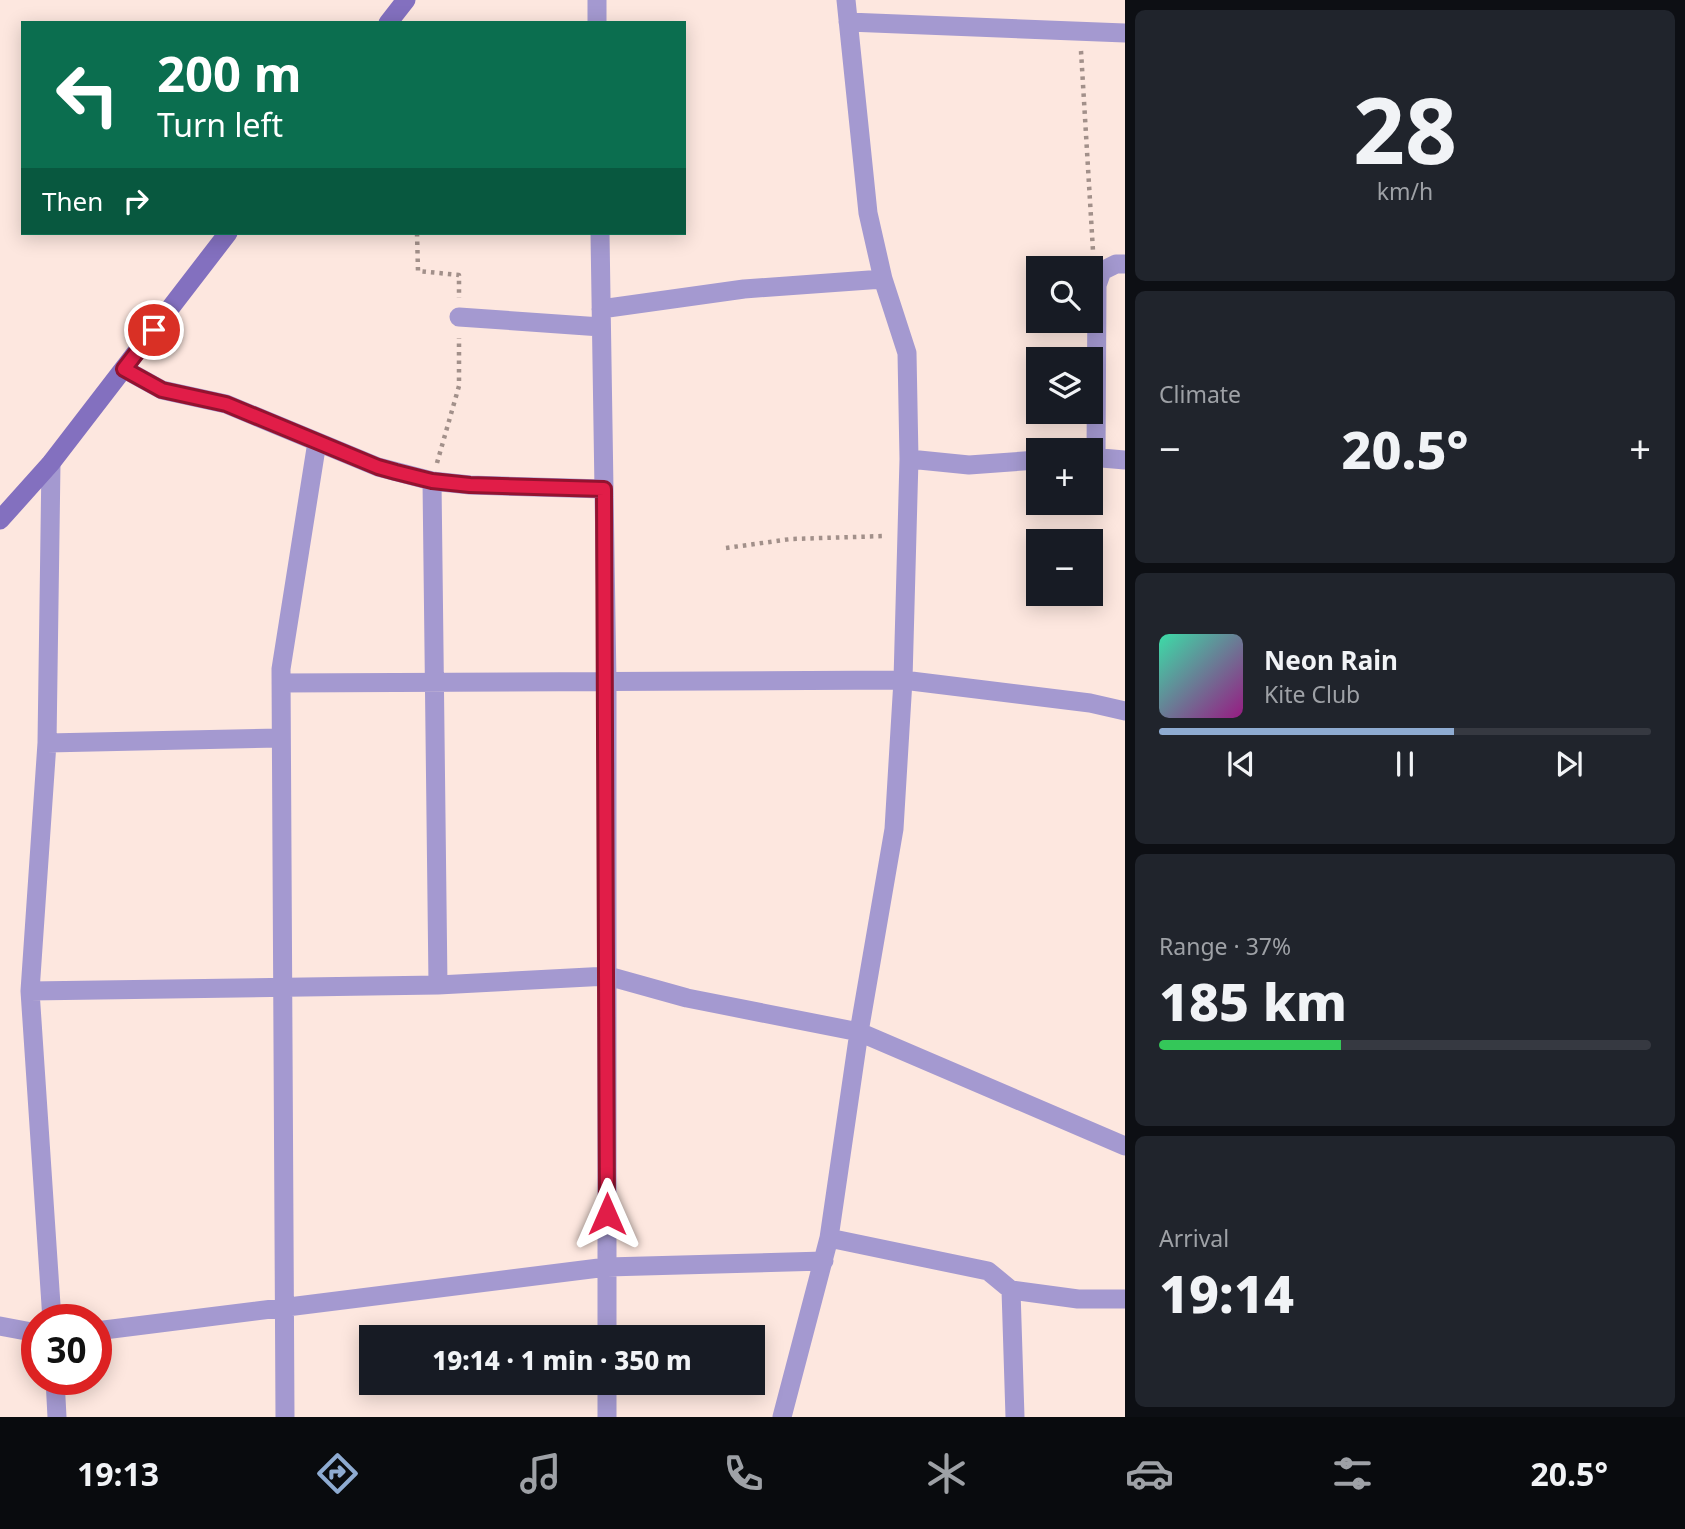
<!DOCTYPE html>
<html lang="en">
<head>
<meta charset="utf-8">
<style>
	:root { --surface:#171b24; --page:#20242c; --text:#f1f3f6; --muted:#9ea1a6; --line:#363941; --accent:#8eabd1 }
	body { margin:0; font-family:"Noto Sans",sans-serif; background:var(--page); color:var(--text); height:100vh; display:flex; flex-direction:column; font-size:26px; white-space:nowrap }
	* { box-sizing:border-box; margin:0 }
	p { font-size:23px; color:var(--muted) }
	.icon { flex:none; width:38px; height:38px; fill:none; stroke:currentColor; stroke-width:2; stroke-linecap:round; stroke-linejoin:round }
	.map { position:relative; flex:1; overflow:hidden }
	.details { display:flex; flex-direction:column; gap:10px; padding:10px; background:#0d0f14; width:560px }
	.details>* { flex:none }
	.top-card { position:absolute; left:21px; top:21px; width:665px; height:214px; border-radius:0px; box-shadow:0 4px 18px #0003; background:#0b6e4f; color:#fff; overflow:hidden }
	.buttons { position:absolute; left:1026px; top:256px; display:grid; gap:14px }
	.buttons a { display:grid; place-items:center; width:77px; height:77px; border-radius:0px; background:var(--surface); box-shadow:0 4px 18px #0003; font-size:35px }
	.speed { position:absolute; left:21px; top:1304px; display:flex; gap:14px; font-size:35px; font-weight:700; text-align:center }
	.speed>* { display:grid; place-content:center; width:91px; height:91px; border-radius:50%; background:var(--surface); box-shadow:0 4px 18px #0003; line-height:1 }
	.speed .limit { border:10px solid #d22; background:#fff; color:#111 }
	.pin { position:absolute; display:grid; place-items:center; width:60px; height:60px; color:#fff; margin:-30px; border:4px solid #fff; border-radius:50%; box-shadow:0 2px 7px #0007 }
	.me { position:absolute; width:77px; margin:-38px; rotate:0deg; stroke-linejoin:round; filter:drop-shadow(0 0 5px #0008) }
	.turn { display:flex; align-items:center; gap:24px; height:147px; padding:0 21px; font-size:32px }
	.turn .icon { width:91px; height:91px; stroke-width:2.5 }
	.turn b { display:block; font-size:49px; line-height:60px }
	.then { display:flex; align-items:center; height:66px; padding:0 21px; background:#0003; gap:14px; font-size:26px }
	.big { font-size:52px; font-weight:800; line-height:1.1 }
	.details .widget { flex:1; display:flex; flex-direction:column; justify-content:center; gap:10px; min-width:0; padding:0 24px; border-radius:10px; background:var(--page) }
	.details .dial { align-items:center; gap:0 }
	.dial b { font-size:91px; line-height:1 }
	.song { display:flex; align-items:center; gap:21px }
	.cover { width:84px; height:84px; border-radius:10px; background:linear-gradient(135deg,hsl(160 70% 55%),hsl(310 70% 35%)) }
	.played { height:7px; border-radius:4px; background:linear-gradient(90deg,var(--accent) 60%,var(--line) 60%) }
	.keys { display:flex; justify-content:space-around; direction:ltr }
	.heat { display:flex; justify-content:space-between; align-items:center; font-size:38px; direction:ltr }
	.charge { height:10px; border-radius:5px; background:linear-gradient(90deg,#34c759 37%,var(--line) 0) }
	.trip { position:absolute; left:359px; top:1325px; width:406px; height:70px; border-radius:0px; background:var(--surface); box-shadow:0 4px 18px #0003; font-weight:800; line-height:70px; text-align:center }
	.tabs { display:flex; height:112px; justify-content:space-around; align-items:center; background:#090b0e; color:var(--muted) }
	.tabs .icon { width:49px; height:49px }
	.tabs .on { color:var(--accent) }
	.tabs b { font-size:32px; color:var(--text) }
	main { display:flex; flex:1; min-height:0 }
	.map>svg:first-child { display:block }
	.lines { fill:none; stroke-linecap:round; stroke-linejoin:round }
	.path { stroke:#a2908a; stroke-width:4.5; stroke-dasharray:3.5 5; stroke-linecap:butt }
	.minor { stroke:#a499d0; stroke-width:19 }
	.secondary { stroke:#8370bf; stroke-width:19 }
	.route-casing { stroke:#92132f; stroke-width:18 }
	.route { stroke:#e11d48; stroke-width:12 }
</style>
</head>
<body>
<main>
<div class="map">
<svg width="1125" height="1417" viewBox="0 0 1125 1417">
	<rect width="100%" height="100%" fill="#fde7df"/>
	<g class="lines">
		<path class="path" d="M1081,51L1093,251
			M417,233L418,271L459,275V298
			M437,463L459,386V338
			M726,548L791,539L885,536"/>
		<path class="minor" d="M597,0V23
			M848,22L1125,33
			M600,233L607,683V1337
			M601,309L744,289L883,279
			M459,317L601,327
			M124,369L162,390L226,404L378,467L432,481L470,485L604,489
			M1096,456L1097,285L1102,271L1116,264H1125
			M1090,457L1125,460
			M909,459L969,465L1038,460
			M51,463L47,743L30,991L52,1320
			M432,481L438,985
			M281,683L903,680L1090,703L1125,711
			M47,743L280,738
			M30,991L438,985L608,976L687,998L859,1032L1125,1146
			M829,1238L988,1271L1011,1290L1078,1299H1125
			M1011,1290L1015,1417
			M0,1326L37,1333
			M96,1331L607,1267L824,1261
			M55,1379L57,1417
			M285,1417L281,669L317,442
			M607,1417V1382
			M782,1417L829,1238L859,1032L894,829L903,680L909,459L907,353L883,279L868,213L846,0"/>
		<path class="secondary" d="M388,23L406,0
			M0,520L51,463L228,233"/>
	</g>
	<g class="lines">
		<defs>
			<path id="route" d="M154,330L124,369L162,390L226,404L378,467L396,472L432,481L470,485L604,489L607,1214"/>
		</defs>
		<use href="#route" class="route-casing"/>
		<use href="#route" class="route"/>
	</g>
</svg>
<div class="buttons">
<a><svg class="icon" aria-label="search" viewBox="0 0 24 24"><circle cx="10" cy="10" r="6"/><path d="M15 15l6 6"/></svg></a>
<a><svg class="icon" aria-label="layers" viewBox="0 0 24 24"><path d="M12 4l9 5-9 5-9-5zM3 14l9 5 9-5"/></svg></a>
<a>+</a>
<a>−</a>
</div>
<div class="speed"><div class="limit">30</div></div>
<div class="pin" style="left:154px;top:330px;background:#d93025"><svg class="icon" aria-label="arrive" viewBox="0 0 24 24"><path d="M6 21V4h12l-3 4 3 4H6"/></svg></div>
<svg class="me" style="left:607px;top:1214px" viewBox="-20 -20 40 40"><path d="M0-17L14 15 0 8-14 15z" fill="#e11d48" stroke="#fff" stroke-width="4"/></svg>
<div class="trip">19:14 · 1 min · 350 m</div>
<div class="top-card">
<div class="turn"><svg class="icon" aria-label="left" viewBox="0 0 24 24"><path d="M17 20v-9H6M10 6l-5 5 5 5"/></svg><div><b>200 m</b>Turn left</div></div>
<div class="then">Then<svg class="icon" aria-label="right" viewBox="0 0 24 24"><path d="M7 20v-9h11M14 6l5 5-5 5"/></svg></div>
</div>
</div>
<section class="details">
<div class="widget dial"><b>28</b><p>km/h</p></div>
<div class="widget"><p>Climate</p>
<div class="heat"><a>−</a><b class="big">20.5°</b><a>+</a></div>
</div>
<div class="widget">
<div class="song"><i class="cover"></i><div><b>Neon Rain</b><p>Kite Club</p></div></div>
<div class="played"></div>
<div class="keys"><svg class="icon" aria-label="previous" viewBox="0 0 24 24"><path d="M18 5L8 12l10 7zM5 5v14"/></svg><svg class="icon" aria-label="pause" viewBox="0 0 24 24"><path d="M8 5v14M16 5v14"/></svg><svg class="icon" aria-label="next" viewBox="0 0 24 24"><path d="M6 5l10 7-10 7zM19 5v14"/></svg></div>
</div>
<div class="widget"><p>Range · 37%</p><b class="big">185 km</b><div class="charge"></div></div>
<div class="widget"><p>Arrival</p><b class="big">19:14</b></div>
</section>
</main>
<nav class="tabs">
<b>19:13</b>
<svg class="icon on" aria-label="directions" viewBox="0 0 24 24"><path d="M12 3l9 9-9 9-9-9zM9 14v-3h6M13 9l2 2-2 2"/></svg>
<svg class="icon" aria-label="music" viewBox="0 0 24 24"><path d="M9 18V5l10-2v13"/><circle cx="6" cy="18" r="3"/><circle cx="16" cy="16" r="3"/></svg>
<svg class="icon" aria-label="phone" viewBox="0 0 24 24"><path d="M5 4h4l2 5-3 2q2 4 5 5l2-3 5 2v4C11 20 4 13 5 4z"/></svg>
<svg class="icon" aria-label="climate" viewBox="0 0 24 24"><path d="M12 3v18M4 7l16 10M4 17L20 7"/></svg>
<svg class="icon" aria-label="car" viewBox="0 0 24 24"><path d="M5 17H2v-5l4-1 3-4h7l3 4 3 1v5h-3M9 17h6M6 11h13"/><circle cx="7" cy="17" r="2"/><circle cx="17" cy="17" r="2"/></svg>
<svg class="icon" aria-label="filters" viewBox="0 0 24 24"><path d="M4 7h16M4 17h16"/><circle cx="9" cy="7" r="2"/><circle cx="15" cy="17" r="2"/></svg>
<b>20.5°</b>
</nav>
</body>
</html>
